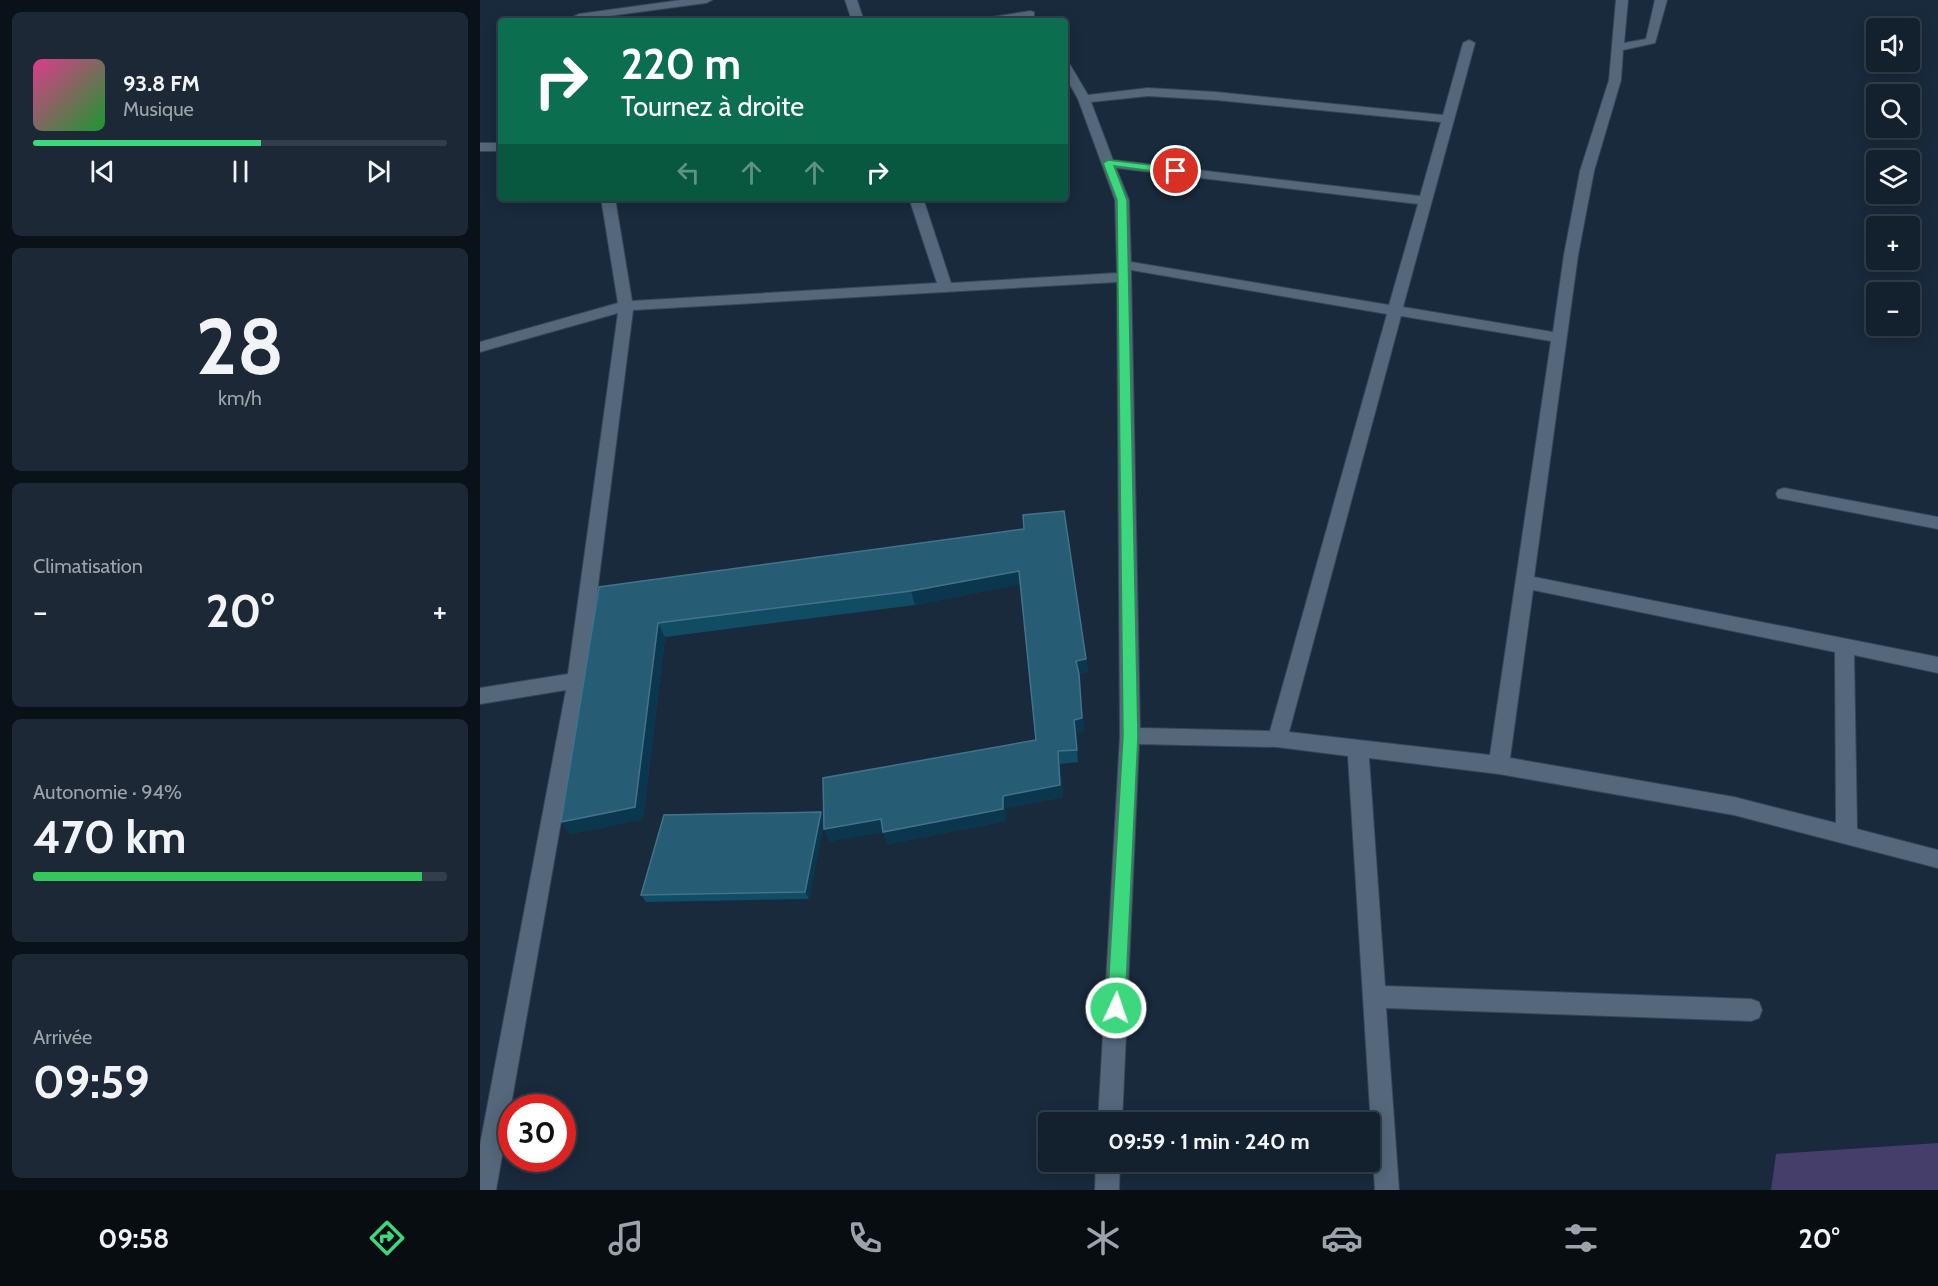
<!DOCTYPE html>
<html lang="fr">
<head>
<meta charset="utf-8">
<style>
	:root { --surface:#13202d; --page:#1c2835; --text:#f1f3f6; --muted:#9da3aa; --line:#323e49; --accent:#3dd77d }
	body { margin:0; font-family:Cabin,sans-serif; background:var(--page); color:var(--text); height:100vh; display:flex; flex-direction:column; font-size:22px; white-space:nowrap }
	* { box-sizing:border-box; margin:0 }
	p { font-size:20px; color:var(--muted) }
	.icon { flex:none; width:33px; height:33px; fill:none; stroke:currentColor; stroke-width:2; stroke-linecap:round; stroke-linejoin:round }
	.map { position:relative; flex:1; overflow:hidden }
	.sheet { display:flex; flex-direction:column; gap:12px; padding:12px; background:#0a1219; width:480px }
	.sheet>* { flex:none }
	.hud { position:absolute; left:18px; top:18px; width:570px; height:183px; border-radius:6px; box-shadow:0 3px 15px #0003,0 0 0 2px var(--line); background:#0b6e4f; color:#fff; overflow:hidden }
	.fabs { position:absolute; left:1386px; top:18px; display:grid; gap:12px }
	.fabs a { display:grid; place-items:center; width:54px; height:54px; border-radius:6px; background:var(--surface); box-shadow:0 3px 15px #0003,0 0 0 2px var(--line); font-size:30px }
	.speed { position:absolute; left:18px; top:1094px; display:flex; gap:12px; font-size:30px; font-weight:700; text-align:center }
	.speed>* { display:grid; place-content:center; width:78px; height:78px; border-radius:50%; background:var(--surface); box-shadow:0 3px 15px #0003,0 0 0 2px var(--line); line-height:1 }
	.speed .limit { border:9px solid #d22; background:#fff; color:#111 }
	.pin { position:absolute; display:grid; place-items:center; width:51px; height:51px; color:#fff; margin:-26px; border:3px solid #fff; border-radius:50%; box-shadow:0 2px 6px #0007 }
	.me { position:absolute; width:66px; margin:-33px; rotate:3deg; stroke-linejoin:round; filter:drop-shadow(0 0 4px #0008) }
	.turn { display:flex; align-items:center; gap:21px; height:126px; padding:0 24px; font-size:27px }
	.turn .icon { width:78px; height:78px; stroke-width:2.5 }
	.turn b { display:block; font-size:42px; line-height:51px }
	.lanes { display:flex; align-items:center; height:57px; padding:0 24px; background:#0003; justify-content:center; gap:30px; direction:ltr }
	.lanes .off { opacity:.35 }
	.big { font-size:45px; font-weight:700; line-height:1.1 }
	.sheet .card { flex:1; display:flex; flex-direction:column; justify-content:center; gap:9px; min-width:0; padding:0 21px; border-radius:9px; background:var(--page) }
	.sheet .dial { align-items:center; gap:0 }
	.dial b { font-size:78px; line-height:1 }
	.song { display:flex; align-items:center; gap:18px }
	.cover { width:72px; height:72px; border-radius:9px; background:linear-gradient(135deg,hsl(330 70% 55%),hsl(130 70% 35%)) }
	.played { height:6px; border-radius:3px; background:linear-gradient(90deg,var(--accent) 55%,var(--line) 55%) }
	.keys { display:flex; justify-content:space-around; direction:ltr }
	.heat { display:flex; justify-content:space-between; align-items:center; font-size:33px; direction:ltr }
	.charge { height:9px; border-radius:4px; background:linear-gradient(90deg,#34c759 94%,var(--line) 0) }
	.trip { position:absolute; left:558px; top:1112px; width:342px; height:60px; border-radius:6px; background:var(--surface); box-shadow:0 3px 15px #0003,0 0 0 2px var(--line); font-weight:700; line-height:60px; text-align:center }
	.menu { display:flex; height:96px; justify-content:space-around; align-items:center; background:#080d12; color:var(--muted) }
	.menu .icon { width:42px; height:42px }
	.menu .current { color:var(--accent) }
	.menu b { font-size:27px; color:var(--text) }
	main { display:flex; flex:1; min-height:0 }
	.map>svg:first-child { display:block }
	.green { fill:#453d6a }
	.lines { fill:none; stroke-linecap:round; stroke-linejoin:round }
	.minor-casing { stroke:#384655; stroke-width:2 }
	.minor { fill:#54677b; fill-rule:evenodd }
	.wall { fill:#104c64 }
	.shaded-wall { fill:#0a374d }
	.building { fill:#265d74; stroke:#437388; stroke-width:1.5 }
	.route { fill:#3dd77d; stroke:#288c51; stroke-width:1.5 }
</style>
</head>
<body>
<main>
<section class="sheet">
<div class="card">
<div class="song"><i class="cover"></i><div><b>93.8 FM</b><p>Musique</p></div></div>
<div class="played"></div>
<div class="keys"><svg class="icon" aria-label="previous" viewBox="0 0 24 24"><path d="M18 5L8 12l10 7zM5 5v14"/></svg><svg class="icon" aria-label="pause" viewBox="0 0 24 24"><path d="M8 5v14M16 5v14"/></svg><svg class="icon" aria-label="next" viewBox="0 0 24 24"><path d="M6 5l10 7-10 7zM19 5v14"/></svg></div>
</div>
<div class="card dial"><b>28</b><p>km/h</p></div>
<div class="card"><p>Climatisation</p>
<div class="heat"><a>−</a><b class="big">20°</b><a>+</a></div>
</div>
<div class="card"><p>Autonomie · 94%</p><b class="big">470 km</b><div class="charge"></div></div>
<div class="card"><p>Arrivée</p><b class="big">09:59</b></div>
</section>
<div class="map">
<svg width="1458" height="1190" viewBox="0 0 1458 1190">
	<rect width="100%" height="100%" fill="#192a3c"/>
	<path class="green" d="M1458,1143V1190H1291L1296,1154Z"/>
	<g class="lines">
		<defs>
			<path id="minor" d="M201,0H232L226,3L99,20L93,17L99,14Z
				M365,0H377L384,21H372Z
				M1136,0H1148L1144,43L1166,39L1175,0H1187L1175,43L1143,50L1141,80L1114,171L1098,255L1054,577L1458,657V673L1374,655L1377,829L1458,850V868L1254,815L1019,774L889,758L905,986L1271,999L1279,1002L1282,1010L1279,1018L1271,1021L906,1008L919,1190H895L868,756L797,747L659,744L642,1122H618L640,736L637,282L153,310L106,680L16,1190H0V1145L86,690L0,704V688L88,674L138,313L0,352V342L138,303L121,198H135L152,301L457,283L429,198H443L471,283L637,273L635,200L598,99L585,76V62L589,63L608,95L668,88L736,92L963,115L983,43L989,40L995,43L923,307L1073,332L1084,255L1100,171L1129,80ZM668,96L736,100L961,122L940,196L633,160L611,102ZM636,168L938,204L909,305L651,262L649,200ZM651,270L907,314L790,731L660,728ZM921,316L1071,341L1010,755L809,732ZM1053,590L1355,652L1356,823L1254,797L1030,758Z
				M550,11L554,12V16L527,21H500L506,18Z
				M0,143H21V151H0Z
				M1304,488L1458,517V529L1298,498L1296,494L1298,490Z
				M616,1161H640L639,1190H615Z"/>
		</defs>
		<use href="#minor" class="minor-casing"/>
		<use href="#minor" class="minor"/>
	</g>
	<path class="wall" d="M584,511L608,672L599,674L604,731L596,733L598,762L580,764L583,797L526,808V821L408,844L403,832L350,841L344,829V822L329,899L166,902L161,895L184,815L341,812L344,818L343,778L556,740L540,584L435,605L185,637L163,819L90,834L81,822L119,587L544,529L543,515Z"/>
	<path class="shaded-wall" d="M539,571L541,584L435,605L431,591Z
		M178,623L185,637L163,819L90,834L81,822Z
		M606,659L608,672L599,674L604,731L596,733L598,762L594,720L596,661Z
		M578,751L580,764L583,797L526,808V821L408,844L403,832L350,841L344,829L523,796Z
		M341,812L345,819L329,899L325,892Z"/>
	<path class="building" d="M584,511L606,659L596,661L599,674L602,718L594,720L597,750L578,751L580,785L523,796V809L403,832L401,819L344,829L343,778L556,740L539,571L431,591L178,623L155,807L81,822L119,587L544,529L543,515Z
		M341,812L325,892L161,895L184,815Z"/>
	<path class="route" d="M628,160L696,168L701,171L696,174L634,166L647,200L658,736L645,1008L642,1014L636,1017L630,1014L627,1008L643,736L637,200L623,163Z"/>
</svg>
<div class="fabs">
<a><svg class="icon" aria-label="sound" viewBox="0 0 24 24"><path d="M4 9h4l5-4v14l-5-4H4zM17 9q2 3 0 6"/></svg></a>
<a><svg class="icon" aria-label="search" viewBox="0 0 24 24"><circle cx="10" cy="10" r="6"/><path d="M15 15l6 6"/></svg></a>
<a><svg class="icon" aria-label="layers" viewBox="0 0 24 24"><path d="M12 4l9 5-9 5-9-5zM3 14l9 5 9-5"/></svg></a>
<a>+</a>
<a>−</a>
</div>
<div class="speed"><div class="limit">30</div></div>
<div class="pin" style="left:696px;top:171px;background:#d93025"><svg class="icon" aria-label="arrive" viewBox="0 0 24 24"><path d="M6 21V4h12l-3 4 3 4H6"/></svg></div>
<svg class="me" style="left:636px;top:1008px" viewBox="-20 -20 40 40"><circle r="17" fill="#3dd77d" stroke="#fff" stroke-width="3"/><path d="M0-11L8 9 0 5-8 9z" fill="#fff"/></svg>
<div class="trip">09:59 · 1 min · 240 m</div>
<div class="hud">
<div class="turn"><svg class="icon" aria-label="right" viewBox="0 0 24 24"><path d="M7 20v-9h11M14 6l5 5-5 5"/></svg><div><b>220 m</b>Tournez à droite</div></div>
<div class="lanes"><svg class="icon off" aria-label="left" viewBox="0 0 24 24"><path d="M17 20v-9H6M10 6l-5 5 5 5"/></svg><svg class="icon off" aria-label="ahead" viewBox="0 0 24 24"><path d="M12 20V5M6 11l6-6 6 6"/></svg><svg class="icon off" aria-label="ahead" viewBox="0 0 24 24"><path d="M12 20V5M6 11l6-6 6 6"/></svg><svg class="icon" aria-label="right" viewBox="0 0 24 24"><path d="M7 20v-9h11M14 6l5 5-5 5"/></svg></div>
</div>
</div>
</main>
<nav class="menu">
<b>09:58</b>
<svg class="icon current" aria-label="directions" viewBox="0 0 24 24"><path d="M12 3l9 9-9 9-9-9zM9 14v-3h6M13 9l2 2-2 2"/></svg>
<svg class="icon" aria-label="music" viewBox="0 0 24 24"><path d="M9 18V5l10-2v13"/><circle cx="6" cy="18" r="3"/><circle cx="16" cy="16" r="3"/></svg>
<svg class="icon" aria-label="phone" viewBox="0 0 24 24"><path d="M5 4h4l2 5-3 2q2 4 5 5l2-3 5 2v4C11 20 4 13 5 4z"/></svg>
<svg class="icon" aria-label="climate" viewBox="0 0 24 24"><path d="M12 3v18M4 7l16 10M4 17L20 7"/></svg>
<svg class="icon" aria-label="car" viewBox="0 0 24 24"><path d="M5 17H2v-5l4-1 3-4h7l3 4 3 1v5h-3M9 17h6M6 11h13"/><circle cx="7" cy="17" r="2"/><circle cx="17" cy="17" r="2"/></svg>
<svg class="icon" aria-label="filters" viewBox="0 0 24 24"><path d="M4 7h16M4 17h16"/><circle cx="9" cy="7" r="2"/><circle cx="15" cy="17" r="2"/></svg>
<b>20°</b>
</nav>
</body>
</html>
